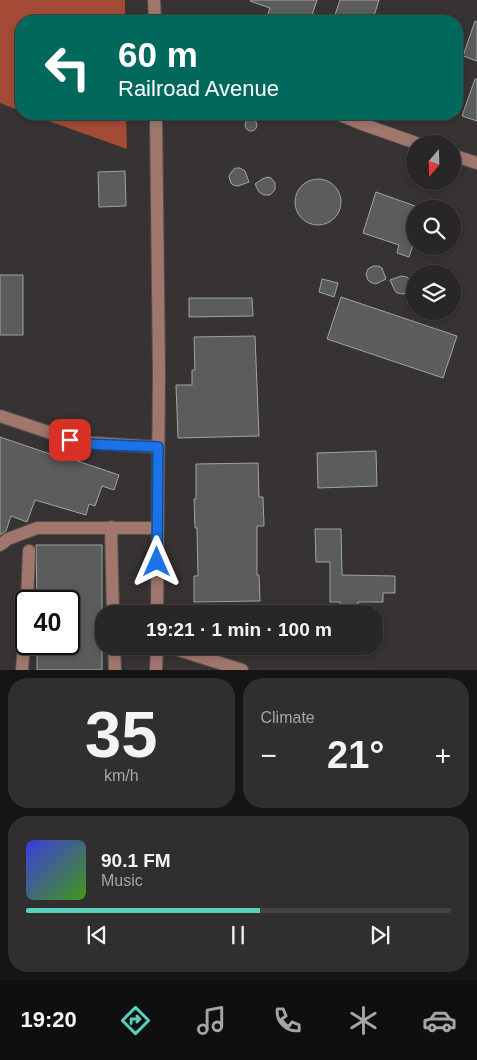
<!DOCTYPE html>
<html lang="en">
<head>
<meta charset="utf-8">
<style>
	:root { --surface:#282626; --page:#302e2e; --text:#f1f3f6; --muted:#a5a5a7; --line:#444343; --accent:#58cebf }
	body { margin:0; font-family:Helvetica,sans-serif; background:var(--page); color:var(--text); height:100vh; display:flex; flex-direction:column; font-size:19px; white-space:nowrap }
	* { box-sizing:border-box; margin:0 }
	p { font-size:16px; color:var(--muted) }
	.icon { flex:none; width:28px; height:28px; fill:none; stroke:currentColor; stroke-width:2; stroke-linecap:round; stroke-linejoin:round }
	.map { position:relative; height:670px; overflow:hidden }
	.side { display:flex; flex-direction:column; gap:8px; padding:8px; background:#161515; flex:1 }
	.side>* { flex:none }
	.banner { position:absolute; left:15px; top:15px; width:448px; height:105px; border-radius:20px; box-shadow:0 2px 8px #0003,0 0 0 1px var(--line); background:#00695c; color:#fff; overflow:hidden }
	.needle { width:32px; rotate:199deg }
	.tools { position:absolute; left:406px; top:135px; display:grid; gap:10px }
	.tools a { display:grid; place-items:center; width:55px; height:55px; border-radius:50%; background:var(--surface); box-shadow:0 2px 8px #0003,0 0 0 1px var(--line); font-size:25px }
	.speed { position:absolute; left:15px; top:590px; display:flex; gap:10px; font-size:25px; font-weight:700; text-align:center }
	.speed>* { display:grid; place-content:center; width:65px; height:65px; border-radius:50%; background:var(--surface); box-shadow:0 2px 8px #0003,0 0 0 1px var(--line); line-height:1 }
	.speed .limit { border:2px solid #111; border-radius:8px; background:#fff; color:#111 }
	.pin { position:absolute; display:grid; place-items:center; width:42px; height:42px; color:#fff; margin:-21px; border-radius:10px; box-shadow:0 2px 8px #0006 }
	.me { position:absolute; width:55px; margin:-28px; rotate:0deg; stroke-linejoin:round; filter:drop-shadow(0 0 4px #0008) }
	.turn { display:flex; align-items:center; gap:18px; height:105px; padding:0 20px; font-size:22px }
	.turn .icon { width:65px; height:65px; stroke-width:2.5 }
	.turn b { display:block; font-size:35px; line-height:42px }
	.big { font-size:38px; font-weight:700; line-height:1.1 }
	.side .tile { flex:1; display:flex; flex-direction:column; justify-content:center; gap:8px; min-width:0; padding:0 18px; border-radius:20px; background:var(--page) }
	.side .dial { align-items:center; gap:0 }
	.dial b { font-size:65px; line-height:1 }
	.song { display:flex; align-items:center; gap:15px }
	.cover { width:60px; height:60px; border-radius:8px; background:linear-gradient(135deg,hsl(240 70% 55%),hsl(100 70% 35%)) }
	.played { height:5px; border-radius:2px; background:linear-gradient(90deg,var(--accent) 55%,var(--line) 55%) }
	.keys { display:flex; justify-content:space-around; direction:ltr }
	.heat { display:flex; justify-content:space-between; align-items:center; font-size:28px; direction:ltr }
	.side .tiles { flex:1; display:grid; gap:8px; grid-template-columns:1fr 1fr }
	.tile:last-child { grid-column:span 2 }
	.trip { position:absolute; left:95px; top:605px; width:288px; height:50px; border-radius:20px; background:var(--surface); box-shadow:0 2px 8px #0003,0 0 0 1px var(--line); font-weight:700; line-height:50px; text-align:center }
	.tab-bar { display:flex; height:80px; justify-content:space-around; align-items:center; background:#100f0f; color:var(--muted) }
	.tab-bar .icon { width:35px; height:35px }
	.tab-bar .on { color:var(--accent) }
	.tab-bar b { font-size:22px; color:var(--text) }
	.map>svg:first-child { display:block }
	.forest { fill:#a44b38 }
	.building { fill:#5a5d5c; stroke:#a1a4a4 }
	.lines { fill:none; stroke-linecap:round; stroke-linejoin:round }
	.minor-casing { stroke:#545151; stroke-width:14 }
	.minor { stroke:#a1776d; stroke-width:12 }
	.route-casing { stroke:#114b97; stroke-width:12 }
	.route { stroke:#1a73e8; stroke-width:9 }
</style>
</head>
<body>
<div class="map">
<svg width="477" height="670" viewBox="0 0 477 670">
	<rect width="100%" height="100%" fill="#363332"/>
	<path class="forest" d="M0,0H125V21H21V111L0,103Z
		M29,114H126L127,149Z"/>
	<path class="building" d="M251,0H317L310,21H273L266,19L270,8L250,1Z
		M340,0H379L374,16L371,15L370,21H333Z
		M475,21L477,22V61L463,56Z
		M475,79H477V121L462,116Z
		M245 125a6 6 0 1 1 12 0a6 6 0 1 1-12 0Z
		M236,168H240L245,171L249,182L238,186L233,185L231,183L229,177L230,174L234,169Z
		M125,171L126,206L99,207L98,172Z
		M268,177L271,178L275,183V189L274,191L270,195H264L259,192L255,184L262,179Z
		M295 202a23 23 0 1 1 46 0a23 23 0 1 1-46 0Z
		M376,192L415,206V239L409,257L397,253L399,245L363,233Z
		M373,266H379L382,268L386,279L376,284L370,282L368,280L366,274L368,269Z
		M0,275H23V335H0Z
		M401,276L407,277L409,279L411,284V287L408,292L403,294L397,293L395,291L390,280Z
		M322,279L338,283L334,297L319,292Z
		M341,297L457,336L443,378L327,339Z
		M189,298H252L253,316L189,317Z
		M255,336L259,436L178,438L176,385H192V370H195L194,337Z
		M0,437L53,455L54,453L119,475L114,490L102,486L95,506L89,504L86,515L35,500L27,522L11,516L6,531L0,535Z
		M376,451L377,486L318,488L317,453Z
		M258,463L259,497H263L264,526H257V575H259L260,601L194,602V576H198L197,528H195L194,499H196V464Z
		M315,529H341L342,575L395,576V593H383V602H358V614H340V602H330V562H316Z
		M36,545H102V670H37V644H69V601H37Z"/>
	<g class="lines">
		<defs>
			<path id="minor" d="M154,0L155,21
				M156,114L159,373L157,614
				M338,114L362,124L419,144
				M452,155L477,163
				M0,416L78,442L158,447
				M111,527L113,614
				M0,545L8,539L37,528H157
				M27,601L29,551
				M114,646L115,670
				M166,646L242,670
				M22,670L26,621
				M156,670L157,646"/>
		</defs>
		<use href="#minor" class="minor-casing"/>
		<use href="#minor" class="minor"/>
	</g>
	<g class="lines">
		<defs>
			<path id="route" d="M70,440L87,444L158,447L157,562"/>
		</defs>
		<use href="#route" class="route-casing"/>
		<use href="#route" class="route"/>
	</g>
</svg>
<div class="tools">
<a><svg class="needle" viewBox="-14 -14 28 28"><path d="M0-13l5 13h-10z" fill="#e53935"/><path d="M0 13l5-13h-10z" fill="#a5a5a7"/></svg></a>
<a><svg class="icon" aria-label="search" viewBox="0 0 24 24"><circle cx="10" cy="10" r="6"/><path d="M15 15l6 6"/></svg></a>
<a><svg class="icon" aria-label="layers" viewBox="0 0 24 24"><path d="M12 4l9 5-9 5-9-5zM3 14l9 5 9-5"/></svg></a>
</div>
<div class="speed"><div class="limit">40</div></div>
<div class="pin" style="left:70px;top:440px;background:#d93025"><svg class="icon" aria-label="arrive" viewBox="0 0 24 24"><path d="M6 21V4h12l-3 4 3 4H6"/></svg></div>
<svg class="me" style="left:157px;top:562px" viewBox="-20 -20 40 40"><path d="M0-17L14 15 0 8-14 15z" fill="#1a73e8" stroke="#fff" stroke-width="4"/></svg>
<div class="trip">19:21 · 1 min · 100 m</div>
<div class="banner">
<div class="turn"><svg class="icon" aria-label="left" viewBox="0 0 24 24"><path d="M17 20v-9H6M10 6l-5 5 5 5"/></svg><div><b>60 m</b>Railroad Avenue</div></div>
</div>
</div>
<section class="side">
<div class="tiles">
<div class="tile dial"><b>35</b><p>km/h</p></div>
<div class="tile"><p>Climate</p>
<div class="heat"><a>−</a><b class="big">21°</b><a>+</a></div>
</div>
<div class="tile">
<div class="song"><i class="cover"></i><div><b>90.1 FM</b><p>Music</p></div></div>
<div class="played"></div>
<div class="keys"><svg class="icon" aria-label="previous" viewBox="0 0 24 24"><path d="M18 5L8 12l10 7zM5 5v14"/></svg><svg class="icon" aria-label="pause" viewBox="0 0 24 24"><path d="M8 5v14M16 5v14"/></svg><svg class="icon" aria-label="next" viewBox="0 0 24 24"><path d="M6 5l10 7-10 7zM19 5v14"/></svg></div>
</div>
</div>
</section>
<nav class="tab-bar">
<b>19:20</b>
<svg class="icon on" aria-label="directions" viewBox="0 0 24 24"><path d="M12 3l9 9-9 9-9-9zM9 14v-3h6M13 9l2 2-2 2"/></svg>
<svg class="icon" aria-label="music" viewBox="0 0 24 24"><path d="M9 18V5l10-2v13"/><circle cx="6" cy="18" r="3"/><circle cx="16" cy="16" r="3"/></svg>
<svg class="icon" aria-label="phone" viewBox="0 0 24 24"><path d="M5 4h4l2 5-3 2q2 4 5 5l2-3 5 2v4C11 20 4 13 5 4z"/></svg>
<svg class="icon" aria-label="climate" viewBox="0 0 24 24"><path d="M12 3v18M4 7l16 10M4 17L20 7"/></svg>
<svg class="icon" aria-label="car" viewBox="0 0 24 24"><path d="M5 17H2v-5l4-1 3-4h7l3 4 3 1v5h-3M9 17h6M6 11h13"/><circle cx="7" cy="17" r="2"/><circle cx="17" cy="17" r="2"/></svg>
</nav>
</body>
</html>
